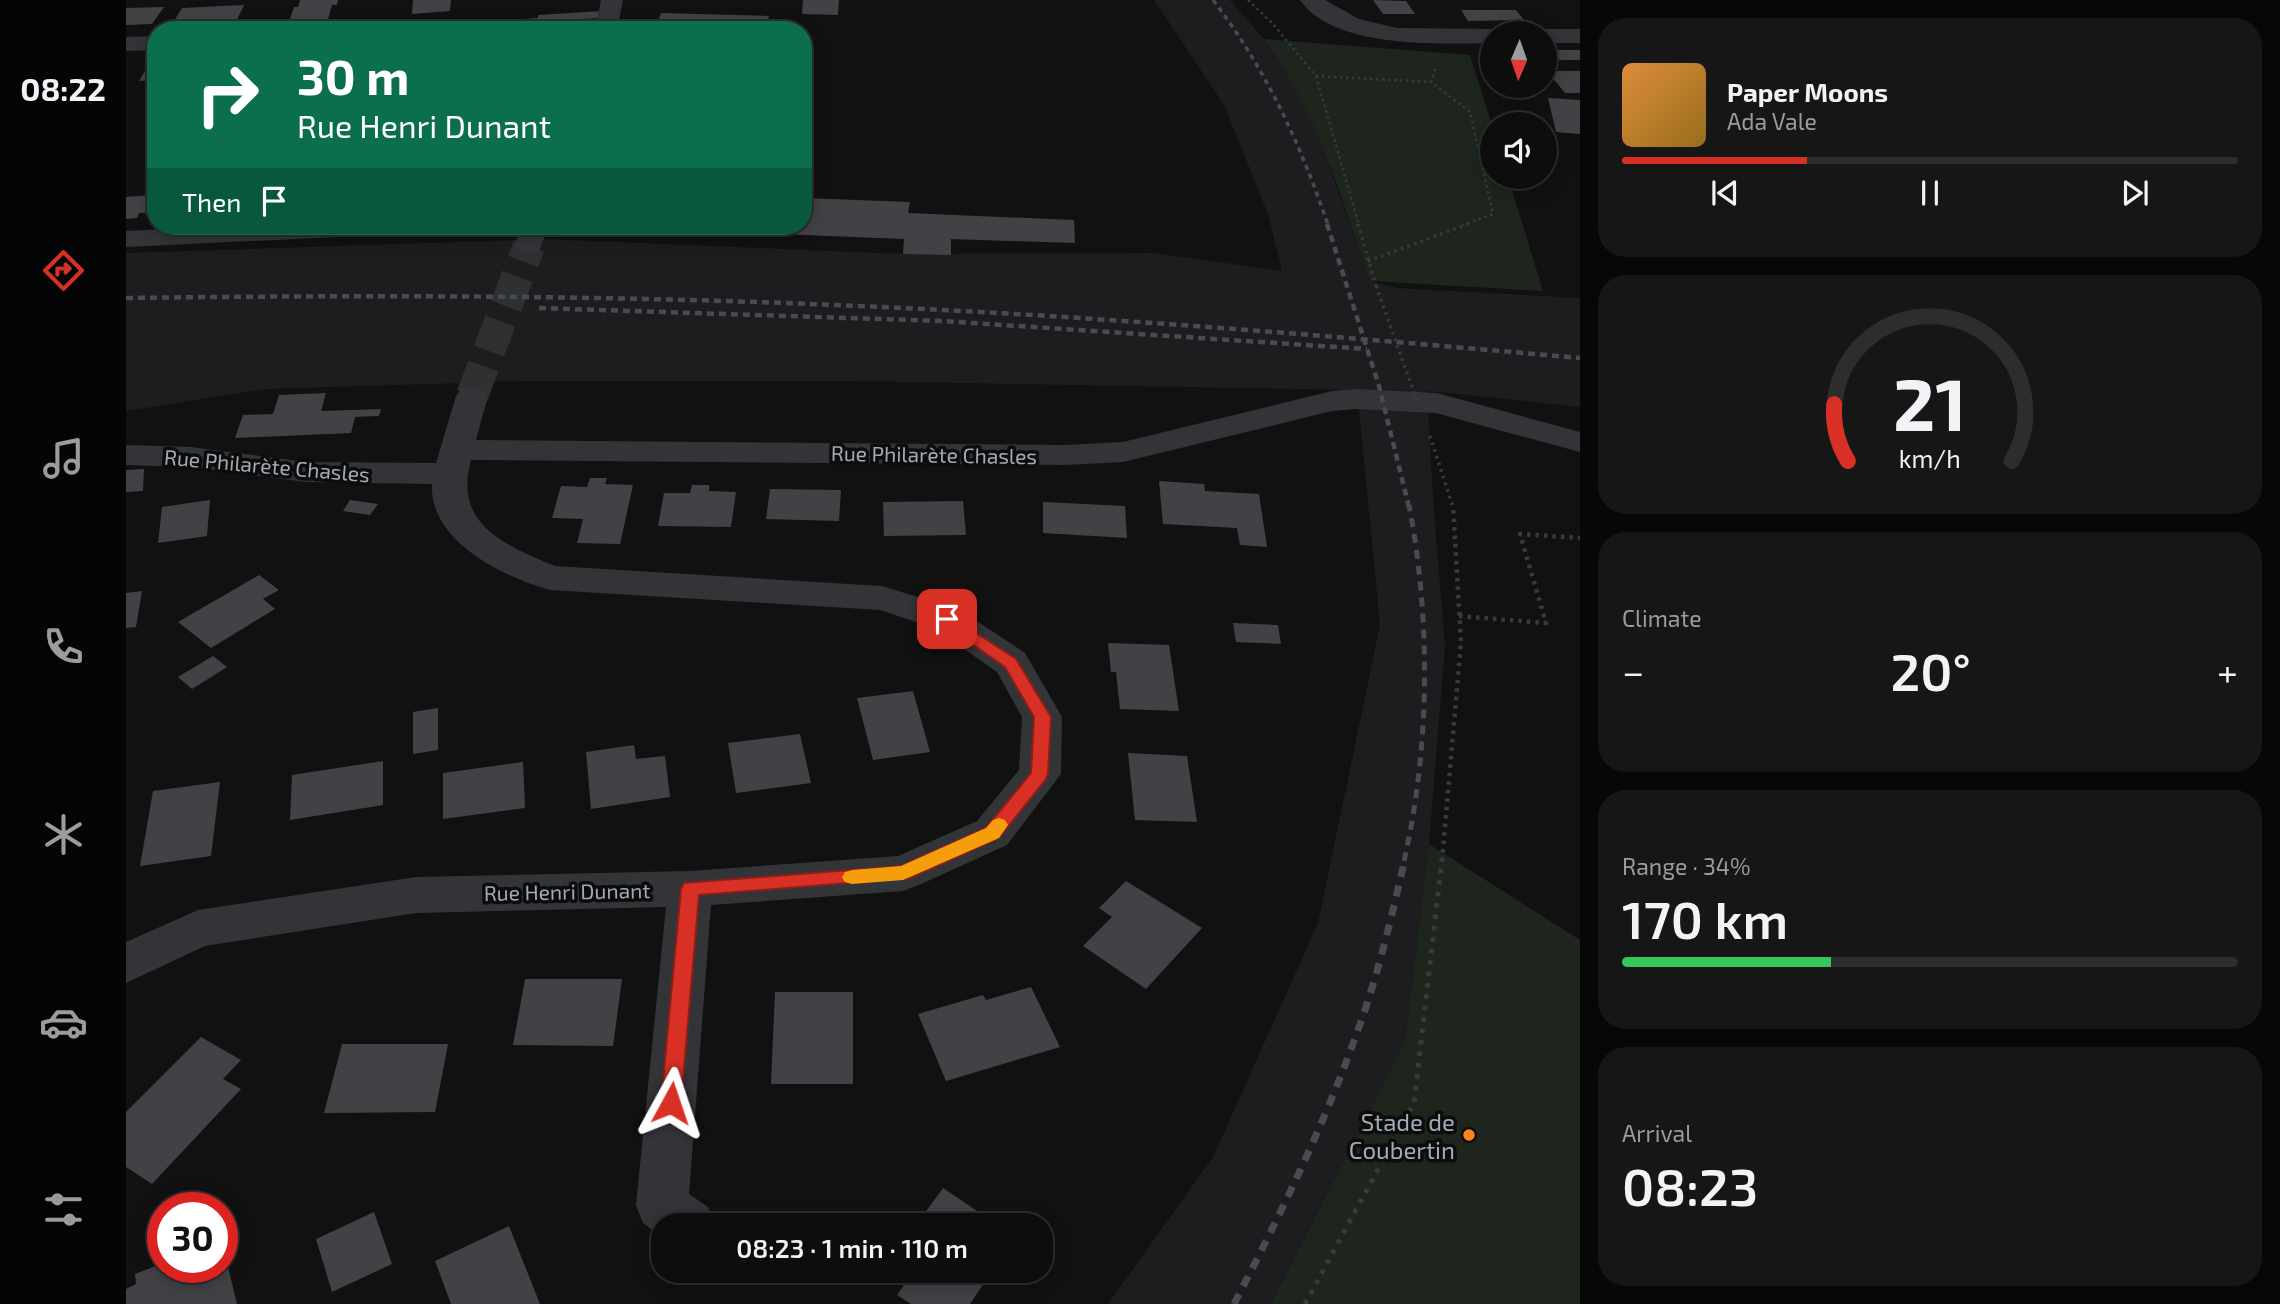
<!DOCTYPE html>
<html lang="en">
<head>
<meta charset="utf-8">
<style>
	:root { --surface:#0d0d0e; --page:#161617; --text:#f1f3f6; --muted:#9a9c9e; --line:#2d2d2e; --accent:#d93025 }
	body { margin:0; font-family:"Exo 2",sans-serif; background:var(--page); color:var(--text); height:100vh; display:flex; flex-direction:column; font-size:26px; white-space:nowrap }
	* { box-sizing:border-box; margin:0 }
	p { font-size:23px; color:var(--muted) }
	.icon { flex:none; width:38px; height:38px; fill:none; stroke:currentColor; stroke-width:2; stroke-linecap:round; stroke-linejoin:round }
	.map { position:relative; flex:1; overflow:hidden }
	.drawer { display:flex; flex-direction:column; gap:18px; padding:18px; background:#070708; width:700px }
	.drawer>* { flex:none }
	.banner { position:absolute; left:21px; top:21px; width:665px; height:214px; border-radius:28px; box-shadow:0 4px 18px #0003,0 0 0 2px var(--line); background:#0b6e4f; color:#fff; overflow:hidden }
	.needle { width:46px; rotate:182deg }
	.tools { position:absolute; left:1354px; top:21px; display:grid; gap:14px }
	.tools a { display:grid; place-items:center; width:77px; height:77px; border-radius:50%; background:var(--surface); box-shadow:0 4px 18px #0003,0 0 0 2px var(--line); font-size:35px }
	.speed { position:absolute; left:21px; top:1192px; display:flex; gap:14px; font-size:35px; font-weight:700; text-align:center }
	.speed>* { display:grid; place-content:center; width:91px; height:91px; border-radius:50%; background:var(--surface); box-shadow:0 4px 18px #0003,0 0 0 2px var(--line); line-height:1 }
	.speed .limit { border:10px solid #d22; background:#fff; color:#111 }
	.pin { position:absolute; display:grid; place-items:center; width:60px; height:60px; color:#fff; margin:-30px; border-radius:14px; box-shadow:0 4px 10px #0006 }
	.me { position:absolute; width:77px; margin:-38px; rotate:5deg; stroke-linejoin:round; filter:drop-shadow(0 0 5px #0008) }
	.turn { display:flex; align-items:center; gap:24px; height:147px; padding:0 35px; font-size:32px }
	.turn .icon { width:91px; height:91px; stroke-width:2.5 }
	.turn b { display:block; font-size:49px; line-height:60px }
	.then { display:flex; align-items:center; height:66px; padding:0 35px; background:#0003; gap:14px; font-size:26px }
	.big { font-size:52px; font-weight:600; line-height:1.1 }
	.drawer .tile { flex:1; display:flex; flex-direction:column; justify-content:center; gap:10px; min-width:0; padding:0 24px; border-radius:28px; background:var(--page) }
	.drawer .dial { align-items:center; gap:0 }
	.dial svg { height:182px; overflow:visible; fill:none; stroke:var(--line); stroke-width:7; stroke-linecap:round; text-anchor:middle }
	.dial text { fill:var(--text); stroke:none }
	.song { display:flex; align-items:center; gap:21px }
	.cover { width:84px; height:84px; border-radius:10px; background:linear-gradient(135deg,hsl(30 70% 55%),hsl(40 70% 35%)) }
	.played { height:7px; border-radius:4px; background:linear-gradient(90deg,var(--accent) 30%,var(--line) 30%) }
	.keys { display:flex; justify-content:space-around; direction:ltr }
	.heat { display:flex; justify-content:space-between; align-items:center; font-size:38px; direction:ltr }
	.charge { height:10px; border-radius:5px; background:linear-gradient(90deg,#34c759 34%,var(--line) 0) }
	.trip { position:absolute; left:525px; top:1213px; width:402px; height:70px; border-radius:28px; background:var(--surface); box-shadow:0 4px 18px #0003,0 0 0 2px var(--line); font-weight:600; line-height:70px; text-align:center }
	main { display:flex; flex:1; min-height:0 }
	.menu { display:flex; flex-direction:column; width:126px; justify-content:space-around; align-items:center; background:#050506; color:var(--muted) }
	.menu .icon { width:49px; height:49px }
	.menu .selected { color:var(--accent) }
	.menu b { font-size:32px; color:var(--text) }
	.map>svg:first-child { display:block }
	.built { fill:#1d1d1f }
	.green { fill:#1d251d }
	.building { fill:#404246 }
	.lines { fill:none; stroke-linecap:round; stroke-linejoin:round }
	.street-tunnel { stroke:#2e3032; stroke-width:32; stroke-dasharray:32 16; stroke-linecap:butt }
	.path-far3 { stroke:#373b3f; stroke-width:2.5; stroke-dasharray:2.5 3.5; stroke-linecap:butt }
	.path-far2 { stroke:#373b3f; stroke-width:3.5; stroke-dasharray:2.5 4.5; stroke-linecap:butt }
	.path-far1 { stroke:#373b3f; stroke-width:4.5; stroke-dasharray:3.5 5; stroke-linecap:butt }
	.path { stroke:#373b3f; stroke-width:5; stroke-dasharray:4.5 7; stroke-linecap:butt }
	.street { fill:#323438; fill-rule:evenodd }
	.rail-far3 { stroke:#484c51; stroke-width:3.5; stroke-dasharray:5 4.5; stroke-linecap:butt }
	.rail-far2 { stroke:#484c51; stroke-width:4.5; stroke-dasharray:7 5; stroke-linecap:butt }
	.rail-far1 { stroke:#484c51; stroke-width:5; stroke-dasharray:9 7; stroke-linecap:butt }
	.rail { stroke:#484c51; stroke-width:7; stroke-dasharray:11 9; stroke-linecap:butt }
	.path-bridge { stroke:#373b3f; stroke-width:3.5; stroke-dasharray:2.5 4.5; stroke-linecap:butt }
	.route { fill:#d93025; stroke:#8d1f18; stroke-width:2 }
	.slow { fill:#f59e0b }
	.poi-dot { fill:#fd851e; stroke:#0c0c0d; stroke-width:2.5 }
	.labels { text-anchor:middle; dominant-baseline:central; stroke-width:7; stroke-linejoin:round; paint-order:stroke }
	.street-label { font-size:21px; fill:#a1abb4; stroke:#0c0c0d }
	.near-poi-label { font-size:24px; fill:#a1abb4; stroke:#0c0c0d; text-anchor:end }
</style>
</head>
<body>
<main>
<nav class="menu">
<b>08:22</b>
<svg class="icon selected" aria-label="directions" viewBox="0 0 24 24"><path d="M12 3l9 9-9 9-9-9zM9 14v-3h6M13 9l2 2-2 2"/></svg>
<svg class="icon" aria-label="music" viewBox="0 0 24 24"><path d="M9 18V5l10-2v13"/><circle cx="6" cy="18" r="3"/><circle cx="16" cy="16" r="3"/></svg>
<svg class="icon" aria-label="phone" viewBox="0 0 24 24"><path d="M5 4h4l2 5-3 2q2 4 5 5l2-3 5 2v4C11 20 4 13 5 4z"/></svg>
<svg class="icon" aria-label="climate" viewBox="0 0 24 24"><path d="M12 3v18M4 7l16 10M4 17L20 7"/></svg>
<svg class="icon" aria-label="car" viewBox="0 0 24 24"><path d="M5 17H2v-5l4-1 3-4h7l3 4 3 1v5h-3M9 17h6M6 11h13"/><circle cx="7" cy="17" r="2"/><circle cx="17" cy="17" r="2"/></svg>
<svg class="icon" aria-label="filters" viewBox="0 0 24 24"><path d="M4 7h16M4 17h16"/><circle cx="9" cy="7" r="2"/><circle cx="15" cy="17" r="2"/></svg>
</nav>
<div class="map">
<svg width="1454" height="1304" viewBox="0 0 1454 1304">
	<rect width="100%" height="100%" fill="#111112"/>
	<path class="built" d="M1028,0H1104L1138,39L1168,83L1193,137L1244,281L1271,288L1454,298V407L1301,391L1308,512L1319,645L1303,844L1279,1041L1145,1304H982L1087,1157L1192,923L1254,625L1231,390L714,381H403L140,389L0,411V253L420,239L777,254L1027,253L1156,271L1142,214L1098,105Z"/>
	<path class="green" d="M1138,39L1344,55L1367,128V177H1382L1417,291L1244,281C1215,198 1191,111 1138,39Z
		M1303,844L1454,940V1304H1145L1279,1041Z"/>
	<path class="building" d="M174,0H212L211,5H206L202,19L163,22L168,7H172Z
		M287,0H325L324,11L286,14Z
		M677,0H713L712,15L676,14Z
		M1247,0L1280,1L1289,14H1257Z
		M118,5L110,22L48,21L56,8Z
		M38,7L26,24L0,25V8Z
		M1335,10H1390L1398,20L1342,21Z
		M476,11L475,18L434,20L435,30H399V19L412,18V15Z
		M535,13L643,16L639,30H529Z
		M370,24V27L344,30H314Z
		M1419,50H1454V60H1419Z
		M24,62H30V80L13,81Z
		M1421,71H1454V93H1439Z
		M1422,98L1454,100V134L1430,132Z
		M26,195L19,213H13L11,218L0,219V197Z
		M677,198L784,202L782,213L948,220L949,243L825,239V255L777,254L778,239L652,234L654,226H677Z
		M200,393L195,411L255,409L253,416L229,417L225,433L109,438L117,415L147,414L153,395Z
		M18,469L17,491L0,492V470Z
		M464,478H481L479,484L507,485L494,544L451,543L457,519L426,518L435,486L461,487Z
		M1033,481L1078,484L1079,491L1133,494L1141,547L1114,545L1111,528L1037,524Z
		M566,485H583V491L610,492L605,527L532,526L538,493H564Z
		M644,489L715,490L713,521L640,519Z
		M84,500L81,536L32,543L36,507Z
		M224,500L252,504L244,515L217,511Z
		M837,501L840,535L758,536L757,502Z
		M917,502L999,506L1001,538L917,533Z
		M133,575L153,590L137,599L149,609L85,648L52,622Z
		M16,591L10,627L0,628V593Z
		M1107,623L1152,625L1155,644L1110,642Z
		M982,643L1043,645L1053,711L994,709L990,672H985Z
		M87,656L101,667L66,689L52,677Z
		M787,691L804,752L747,760L731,698Z
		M312,708V750L287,754V712Z
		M674,734L685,783L610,793L602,743Z
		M508,745L510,759L539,756L544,797L465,809L460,752Z
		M1002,753L1061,756L1071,822L1009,820Z
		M257,761V805L164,820L166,775Z
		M397,762L399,808L317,819V773Z
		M94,782L85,856L14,866L27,791Z
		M1000,881L1076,928L1020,989L957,946L986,917L973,908Z
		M399,979H496L487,1046L387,1045Z
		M905,987L934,1047L820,1081L792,1014L857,995L860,1000Z
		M649,992H727V1084H645Z
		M75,1037L115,1060L97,1079L115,1089L26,1184L0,1167V1112Z
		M216,1044H322L309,1112L198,1113Z
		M817,1188L872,1225H790Z
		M248,1212L266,1264L206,1292L190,1239Z
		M383,1226L414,1304H325L309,1261Z
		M96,1242L111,1304H0V1289L10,1284L9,1274L37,1263V1267H96Z
		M759,1270H867L844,1304H785L771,1295L778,1285Z"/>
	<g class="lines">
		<path class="street-tunnel" d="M346,396L403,246"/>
		<path class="path-far3" d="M1122,0L1146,23L1190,76L1233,225
			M1309,69L1305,82L1344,112L1367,214L1337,225
			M1190,76L1305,82"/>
		<path class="path-far2" d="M1232,224L1250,286
			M1242,261L1342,224
			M1304,436L1327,507"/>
		<path class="path-far1" d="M1333,616L1420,623L1394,534L1454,538
			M1316,861L1335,642L1327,505"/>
		<path class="path" d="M1179,1304L1288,1103L1316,859"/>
		<path class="street" d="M475,0H497L491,30H469Z
			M1174,0H1199L1233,19L1271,28L1367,29L1377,33H1367V43C1314,44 1208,49 1174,0Z
			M1419,29H1454V43H1419V33H1409Z
			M30,36V50L0,51V37Z
			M102,226H287L283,232L273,234L0,247V231Z
			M394,226H422L413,252L403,254L393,252L389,246Z
			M346,386L357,389L362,396L350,440L939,445L997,442L1206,391L1229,389L1311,393L1454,432V452L1310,413L1229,409L1206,411L997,462L939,465L345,460C327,525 379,545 429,566L756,586L834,610L899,653L936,717L935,774L881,845L793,885L777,891L585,905L563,1194L582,1207L589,1225H537V1238L517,1223L510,1205L540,907L290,913L79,946L0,983V942L72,910L290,877L564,871L772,856L851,821L893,770L896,717L871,672L808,628L754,610L424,590C377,577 303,541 306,484L180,482L65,467L0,465V445L65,447L180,462L310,463L330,396L335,389Z"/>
		<path class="rail-far3" d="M1087,0C1140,69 1174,143 1202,225"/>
		<path class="rail-far2" d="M1201,224L1253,386L1283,507
			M0,298C237,295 473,295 710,305C958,315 1206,336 1454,358
			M413,308L816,321L1241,349"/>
		<path class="rail-far1" d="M1278,861C1304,747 1305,620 1283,505"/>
		<path class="rail" d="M1108,1304C1153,1217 1196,1130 1229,1038C1251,980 1265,919 1279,859"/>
		<path class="path-bridge" d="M1250,286L1295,412"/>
	</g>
	<path class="route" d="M821,614L890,659L925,717L922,774L920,779L873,838L784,878L573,895L555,1103L552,1109L545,1112L538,1109L535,1103L555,889L558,883L775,866L860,828L905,773L908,717L879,667L816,623L813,619L816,615Z"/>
	<path class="slow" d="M873,818L879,820L882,825L873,838L777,880L726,884L719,882L716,877L719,872L726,870L775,866L860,828L867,820Z"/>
	<circle class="poi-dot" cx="1343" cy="1135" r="7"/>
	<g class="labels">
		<g class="street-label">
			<text transform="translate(808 454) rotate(1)">Rue Philarète Chasles</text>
			<text transform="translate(141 465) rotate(5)">Rue Philarète Chasles</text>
			<text transform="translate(441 891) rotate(-1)">Rue Henri Dunant</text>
		</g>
		<g class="near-poi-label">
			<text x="1329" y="1121">Stade de<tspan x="1329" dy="28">Coubertin</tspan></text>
		</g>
	</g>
</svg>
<div class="tools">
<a><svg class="needle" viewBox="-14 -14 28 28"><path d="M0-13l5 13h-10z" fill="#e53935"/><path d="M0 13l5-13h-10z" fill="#9a9c9e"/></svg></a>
<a><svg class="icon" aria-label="sound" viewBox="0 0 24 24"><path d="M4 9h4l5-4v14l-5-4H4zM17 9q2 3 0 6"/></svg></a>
</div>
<div class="speed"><div class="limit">30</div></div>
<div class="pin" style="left:821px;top:619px;background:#d93025"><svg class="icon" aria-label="arrive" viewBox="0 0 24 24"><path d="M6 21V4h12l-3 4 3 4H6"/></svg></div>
<svg class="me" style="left:545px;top:1103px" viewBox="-20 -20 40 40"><path d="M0-17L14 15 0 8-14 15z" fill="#d93025" stroke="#fff" stroke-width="4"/></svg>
<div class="trip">08:23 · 1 min · 110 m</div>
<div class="banner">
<div class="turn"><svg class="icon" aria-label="right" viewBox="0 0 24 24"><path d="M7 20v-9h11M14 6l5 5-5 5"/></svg><div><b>30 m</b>Rue Henri Dunant</div></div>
<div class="then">Then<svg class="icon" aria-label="arrive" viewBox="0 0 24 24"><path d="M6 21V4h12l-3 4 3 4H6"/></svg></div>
</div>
</div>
<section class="drawer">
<div class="tile">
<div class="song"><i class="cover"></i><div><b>Paper Moons</b><p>Ada Vale</p></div></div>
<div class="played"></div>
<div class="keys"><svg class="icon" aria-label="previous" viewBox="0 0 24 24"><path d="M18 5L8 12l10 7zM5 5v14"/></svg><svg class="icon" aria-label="pause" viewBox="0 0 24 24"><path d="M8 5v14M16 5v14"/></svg><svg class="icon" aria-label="next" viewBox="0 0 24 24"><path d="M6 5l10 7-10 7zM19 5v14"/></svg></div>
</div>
<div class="tile dial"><svg viewBox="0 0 100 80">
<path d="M14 69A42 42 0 1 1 86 69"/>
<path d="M14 69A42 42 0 0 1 8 44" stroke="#d93025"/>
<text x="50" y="56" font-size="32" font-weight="700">21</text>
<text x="50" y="72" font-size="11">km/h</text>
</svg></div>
<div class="tile"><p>Climate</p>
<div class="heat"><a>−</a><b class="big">20°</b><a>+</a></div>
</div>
<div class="tile"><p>Range · 34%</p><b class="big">170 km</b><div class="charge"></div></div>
<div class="tile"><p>Arrival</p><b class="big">08:23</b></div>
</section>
</main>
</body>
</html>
